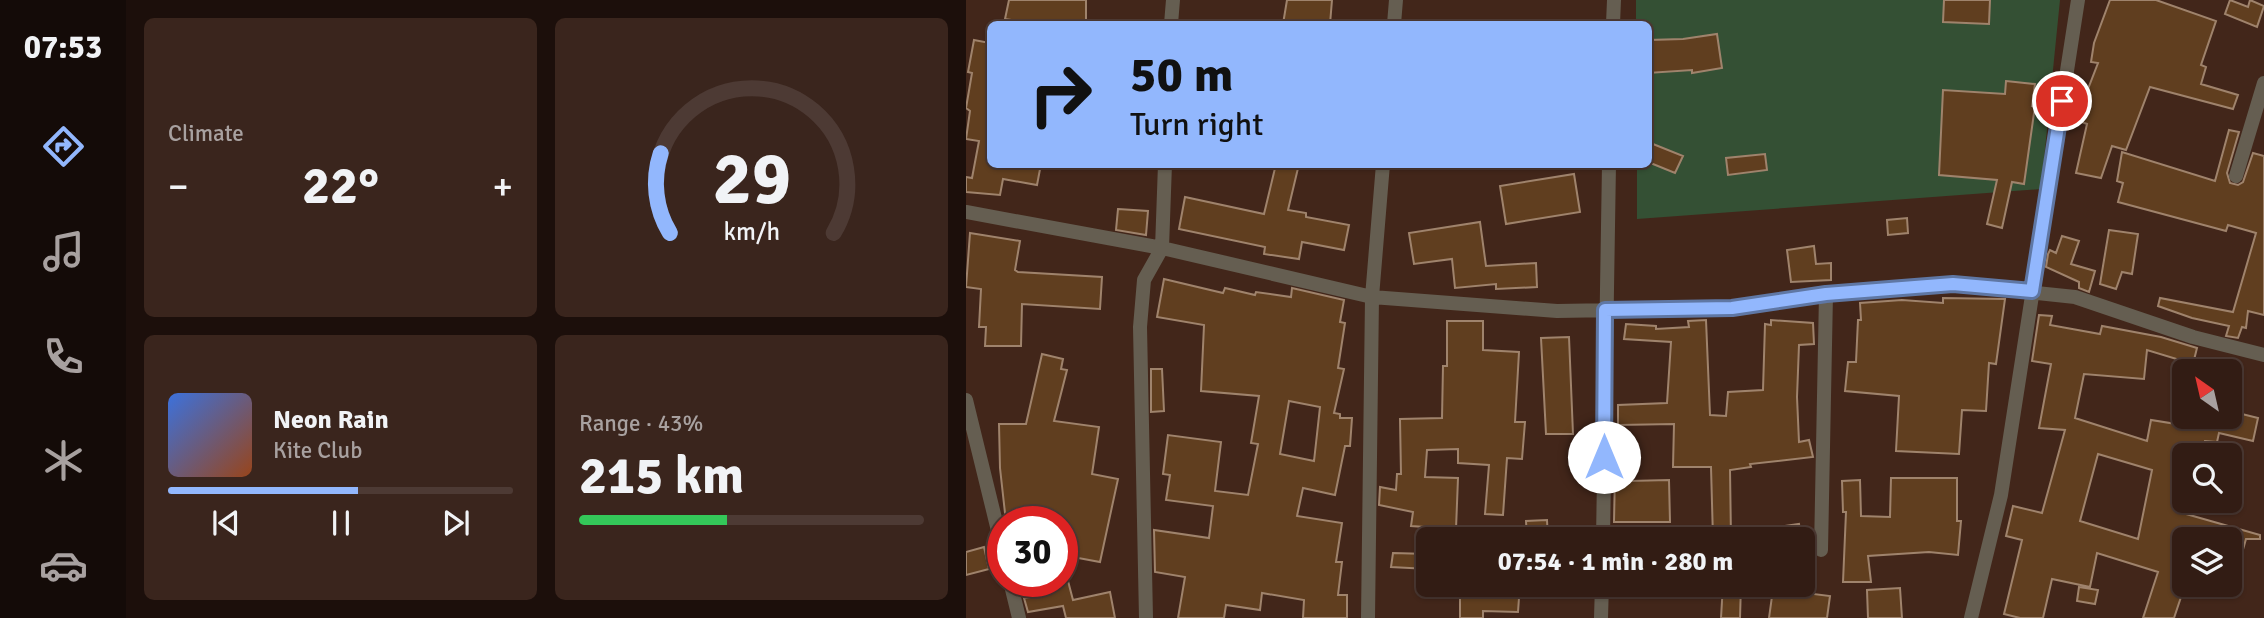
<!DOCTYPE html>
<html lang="en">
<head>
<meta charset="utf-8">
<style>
	:root { --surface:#321c14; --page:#3a251d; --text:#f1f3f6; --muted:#a8a1a0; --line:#4d3a34; --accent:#92b7fd }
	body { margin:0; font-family:Signika,sans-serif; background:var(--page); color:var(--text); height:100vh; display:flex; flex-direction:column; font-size:26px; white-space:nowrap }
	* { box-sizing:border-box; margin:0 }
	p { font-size:23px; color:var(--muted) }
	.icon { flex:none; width:38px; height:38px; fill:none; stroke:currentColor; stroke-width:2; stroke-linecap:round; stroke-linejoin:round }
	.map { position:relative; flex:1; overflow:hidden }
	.drawer { display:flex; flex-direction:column; gap:18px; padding:18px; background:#1c0f0b; width:840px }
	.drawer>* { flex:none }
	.banner { position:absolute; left:21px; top:21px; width:665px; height:147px; border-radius:10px; box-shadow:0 2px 5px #0004,0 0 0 2px var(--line); background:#92b7fd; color:#111; overflow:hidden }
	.needle { width:46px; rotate:326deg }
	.controls { position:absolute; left:1206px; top:359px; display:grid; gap:14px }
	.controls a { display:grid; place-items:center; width:70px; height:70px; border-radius:10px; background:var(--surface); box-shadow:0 2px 5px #0004,0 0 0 2px var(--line); font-size:35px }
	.speed { position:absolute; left:21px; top:506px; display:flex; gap:14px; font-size:35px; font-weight:700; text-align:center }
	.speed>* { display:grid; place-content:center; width:91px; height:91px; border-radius:50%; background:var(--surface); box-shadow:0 2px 5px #0004,0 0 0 2px var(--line); line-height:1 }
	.speed .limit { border:10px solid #d22; background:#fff; color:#111 }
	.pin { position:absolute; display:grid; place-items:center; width:60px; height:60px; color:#fff; margin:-30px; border:4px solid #fff; border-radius:50%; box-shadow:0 2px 7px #0007 }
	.me { position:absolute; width:77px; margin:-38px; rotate:0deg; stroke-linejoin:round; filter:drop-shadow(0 0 5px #0008) }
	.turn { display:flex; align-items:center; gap:24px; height:147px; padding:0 28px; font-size:32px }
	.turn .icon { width:91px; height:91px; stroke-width:2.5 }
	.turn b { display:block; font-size:49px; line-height:60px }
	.big { font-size:52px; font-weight:700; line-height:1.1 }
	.drawer .widget { flex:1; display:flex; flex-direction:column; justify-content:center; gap:10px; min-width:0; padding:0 24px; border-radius:10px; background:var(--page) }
	.drawer .dial { align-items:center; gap:0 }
	.dial svg { height:182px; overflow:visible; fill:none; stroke:var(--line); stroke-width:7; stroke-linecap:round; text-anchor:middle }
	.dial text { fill:var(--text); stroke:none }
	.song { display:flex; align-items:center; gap:21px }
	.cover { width:84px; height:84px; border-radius:10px; background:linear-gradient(135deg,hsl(220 70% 55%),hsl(20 70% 35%)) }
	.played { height:7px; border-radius:4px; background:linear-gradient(90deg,var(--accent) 55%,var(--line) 55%) }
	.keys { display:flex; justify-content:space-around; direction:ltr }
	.heat { display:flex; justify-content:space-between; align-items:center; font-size:38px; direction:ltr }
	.charge { height:10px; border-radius:5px; background:linear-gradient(90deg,#34c759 43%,var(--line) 0) }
	.drawer .tiles { flex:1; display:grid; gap:18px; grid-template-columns:repeat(2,1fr) }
	.trip { position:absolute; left:450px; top:527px; width:399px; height:70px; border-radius:10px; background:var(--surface); box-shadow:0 2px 5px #0004,0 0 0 2px var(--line); font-weight:700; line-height:70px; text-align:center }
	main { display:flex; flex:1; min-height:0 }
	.menu { display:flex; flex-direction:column; width:126px; justify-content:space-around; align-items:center; background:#140b08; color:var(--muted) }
	.menu .icon { width:49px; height:49px }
	.menu .active { color:var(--accent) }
	.menu b { font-size:32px; color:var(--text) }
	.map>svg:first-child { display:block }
	.green { fill:#345034 }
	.building { fill:#603e1f; stroke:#9f836c; stroke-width:2; fill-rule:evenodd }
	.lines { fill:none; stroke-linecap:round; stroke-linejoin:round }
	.minor { stroke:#655e51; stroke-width:14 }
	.route-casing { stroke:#5f77a4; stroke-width:18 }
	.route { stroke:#92b7fd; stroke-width:12 }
</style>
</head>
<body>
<main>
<nav class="menu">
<b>07:53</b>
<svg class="icon active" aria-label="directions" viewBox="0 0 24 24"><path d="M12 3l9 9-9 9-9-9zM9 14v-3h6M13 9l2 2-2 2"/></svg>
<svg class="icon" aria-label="music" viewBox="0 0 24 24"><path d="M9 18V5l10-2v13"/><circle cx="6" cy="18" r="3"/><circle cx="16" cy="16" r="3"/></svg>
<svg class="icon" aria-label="phone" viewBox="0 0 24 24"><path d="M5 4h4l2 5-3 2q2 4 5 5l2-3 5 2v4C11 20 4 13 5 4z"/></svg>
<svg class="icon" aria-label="climate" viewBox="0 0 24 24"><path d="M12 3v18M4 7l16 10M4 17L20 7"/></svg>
<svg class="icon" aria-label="car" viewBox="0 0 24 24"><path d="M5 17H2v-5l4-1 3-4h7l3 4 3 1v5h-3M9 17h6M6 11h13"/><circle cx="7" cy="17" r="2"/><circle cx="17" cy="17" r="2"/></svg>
</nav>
<section class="drawer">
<div class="tiles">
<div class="widget"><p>Climate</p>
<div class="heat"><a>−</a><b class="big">22°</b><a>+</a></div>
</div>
<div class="widget dial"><svg viewBox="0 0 100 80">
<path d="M14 69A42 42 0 1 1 86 69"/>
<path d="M14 69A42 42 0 0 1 10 34" stroke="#92b7fd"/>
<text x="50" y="56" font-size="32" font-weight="700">29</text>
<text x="50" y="72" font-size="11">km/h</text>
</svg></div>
<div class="widget">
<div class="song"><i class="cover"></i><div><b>Neon Rain</b><p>Kite Club</p></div></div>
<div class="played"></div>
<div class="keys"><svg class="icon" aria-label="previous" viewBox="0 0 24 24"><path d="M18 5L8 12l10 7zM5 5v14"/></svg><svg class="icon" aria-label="pause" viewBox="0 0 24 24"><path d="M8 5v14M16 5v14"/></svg><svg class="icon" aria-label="next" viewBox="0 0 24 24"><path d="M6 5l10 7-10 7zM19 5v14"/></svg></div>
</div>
<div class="widget"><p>Range · 43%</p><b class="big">215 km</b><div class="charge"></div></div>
</div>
</section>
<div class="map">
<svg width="1298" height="618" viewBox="0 0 1298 618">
	<rect width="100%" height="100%" fill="#42261a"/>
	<path class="green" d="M670,0H1094L1075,189L671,219V165L682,164V24H670Z"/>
	<path class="building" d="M43,0H120V24H72L39,19Z
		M321,0H366L364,24H317Z
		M978,0H1024L1023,24L977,22Z
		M1144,0H1190L1250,21L1235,65L1240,67L1235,84L1272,95L1267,109L1184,87L1160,150L1146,146L1135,178L1110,173L1121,124L1110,120L1132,63L1125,62L1128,43Z
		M1264,0L1282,7L1284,0L1298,6L1291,27L1259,14Z
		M751,34L756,68L726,73V70L682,73V40L717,39Z
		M8,40L24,43V164H75L71,185L37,179L34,195L0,192V177L6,178L13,141L0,139L4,111L0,108L6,73L2,72Z
		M1040,81L1069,84L1066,106H1069L1058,184L1046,182L1036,228L1021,224L1031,180L973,175L977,90L1039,94Z
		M1263,130L1273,132L1261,173L1264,183L1272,185L1277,182L1287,153L1298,156V315L1282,311L1280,328L1276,327L1272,338L1260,336L1263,326L1226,318L1192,306L1194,298L1267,312L1290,233L1262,225L1260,231L1152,202L1157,183L1151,181L1156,152L1249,181Z
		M682,142L717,156L709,173L682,162Z
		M799,154L801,170L762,175L760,158Z
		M310,164H333L322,210L340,213V217L383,225L378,250L336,242L333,259L298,254L299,247L213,229L219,197L298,214Z
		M608,174L614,212L540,224L534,186Z
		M152,209L182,211L180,235L150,230Z
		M941,218L942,233L922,235L921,220Z
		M514,222L520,266L570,263L571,287L530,289V284L489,288L486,259L448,264L443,233Z
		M1143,230L1172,234L1166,274L1156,272L1150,289L1134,284Z
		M4,233L54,241L49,270L52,272L136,277L134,309L56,304L55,346H19L20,327H13L15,289L0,287Z
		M1096,236L1113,241L1105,264L1129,271L1123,292L1113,288V282L1080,267L1082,254L1084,250L1090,253Z
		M848,246L850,264L865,263V280L825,282L821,250Z
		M198,279L257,293L259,288L289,295L290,292L325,297L326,288L378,300L374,322L379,323L372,368L378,369L368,413L374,414V418H386L384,446H379L369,495L337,488L331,516L376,523L370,562H376L372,595H381V618H337L338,600L296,593L294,610L260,605L258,618H212L219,577L189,572L188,530L243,538L247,506L200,500L204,475L197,474L202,435L255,442L249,491L282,495L292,444L285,443L293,396L235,391L238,325L191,317ZM323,401L354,407L348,461L314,454Z
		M977,298L1039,299L1030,364L1023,363L1020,411L996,410L993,454L930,451L933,396L879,391L882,362H890L892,320H895L894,303L936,300L977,303Z
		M1073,315L1086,316L1084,325L1134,334L1136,326L1195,337L1231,348L1227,364L1181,350L1178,379L1118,374L1109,418L1181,441L1185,420L1229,427L1232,416H1264V411L1292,418L1287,441L1253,433L1251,442L1239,441L1237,452L1218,448V486L1213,512L1294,535V539H1280L1268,581L1264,580V539H1218V588L1208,618H1177L1192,572L1131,553L1124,587L1086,579L1077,618H1054L1038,614L1056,540L1040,536L1047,506L1076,513L1099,430L1073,428L1085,364L1066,361ZM1132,454L1186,470L1172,539L1114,521Z
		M740,320L744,415L760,416L762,392L797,390L799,324L805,325V320L847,323L848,344L833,345L831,397L833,442L843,440L847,457L784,464L785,467L764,470L765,539H747L745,467H707L708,424L652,425V405L701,403L705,342L658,339L660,324L690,326V329L723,327L722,321Z
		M481,321H517V350L553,352L549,422H559L556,459L541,458L537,515L519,514L523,465L492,463V449L461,450L459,477L492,478L490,529L445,526L447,512L413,505L414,487L430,490L431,474H435L434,419L476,418L477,366H481Z
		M603,337L607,434H580L575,338Z
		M76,354L97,359L95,369L101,370L88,421L133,427L126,474L152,479L134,562L96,555V522L60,516V522H40L34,468L33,424H60Z
		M185,369H196L198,411L185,412Z
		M649,473H664L663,481L703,480L704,522H648Z
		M925,478H991V521H995L992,555L963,552L902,556L905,582H877L880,512H877L876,481L894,480L895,516L924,517Z
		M581,520L582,539H561L560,521Z
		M833,524L835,539H790V530Z
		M18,547L23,569L0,575V552Z
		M427,553L462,554V569L425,567Z
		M76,581H102L107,600L144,592L149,618H100L97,606L62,612L58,598L79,595Z
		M494,584H554L552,612L517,611V618H494Z
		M757,584H775L774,618H755Z
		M1113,587L1132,590L1129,604L1111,601Z
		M934,588L936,618H902L901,590Z
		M807,589L864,596L861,618H803Z"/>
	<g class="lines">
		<path class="minor" d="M205,24L207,0
			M428,24L430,0
			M647,24L648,0
			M1270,176L1298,83
			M0,212L196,248L406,297L591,311L766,308L860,294L987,284L1109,297L1227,337L1298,355
			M0,400L37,551
			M637,539L643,164
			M855,550L860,294
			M44,581L53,618
			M180,618L174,327L178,280L196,248L199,164
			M402,618L406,297L417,164
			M635,618L636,584
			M1005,618L1035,495L1112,0"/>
	</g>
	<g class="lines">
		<defs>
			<path id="route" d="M638,457L639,310L766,308L860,294L987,284L1066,291L1096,101"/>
		</defs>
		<use href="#route" class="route-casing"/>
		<use href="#route" class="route"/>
	</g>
</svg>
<div class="controls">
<a><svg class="needle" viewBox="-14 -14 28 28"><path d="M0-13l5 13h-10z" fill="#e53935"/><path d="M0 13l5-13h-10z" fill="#a8a1a0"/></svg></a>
<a><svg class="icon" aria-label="search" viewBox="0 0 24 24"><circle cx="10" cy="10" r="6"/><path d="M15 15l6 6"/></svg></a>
<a><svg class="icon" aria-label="layers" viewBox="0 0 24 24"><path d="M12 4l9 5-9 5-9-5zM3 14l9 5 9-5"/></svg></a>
</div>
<div class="speed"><div class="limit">30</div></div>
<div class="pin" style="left:1096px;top:101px;background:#d93025"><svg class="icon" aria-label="arrive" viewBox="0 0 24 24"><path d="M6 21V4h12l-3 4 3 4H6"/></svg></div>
<svg class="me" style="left:638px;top:457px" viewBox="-20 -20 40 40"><circle r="19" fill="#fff"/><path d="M0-13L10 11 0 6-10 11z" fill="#92b7fd"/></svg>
<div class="trip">07:54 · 1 min · 280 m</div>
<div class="banner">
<div class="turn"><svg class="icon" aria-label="right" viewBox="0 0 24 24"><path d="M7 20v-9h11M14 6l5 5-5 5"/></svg><div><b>50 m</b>Turn right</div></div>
</div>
</div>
</main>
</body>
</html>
